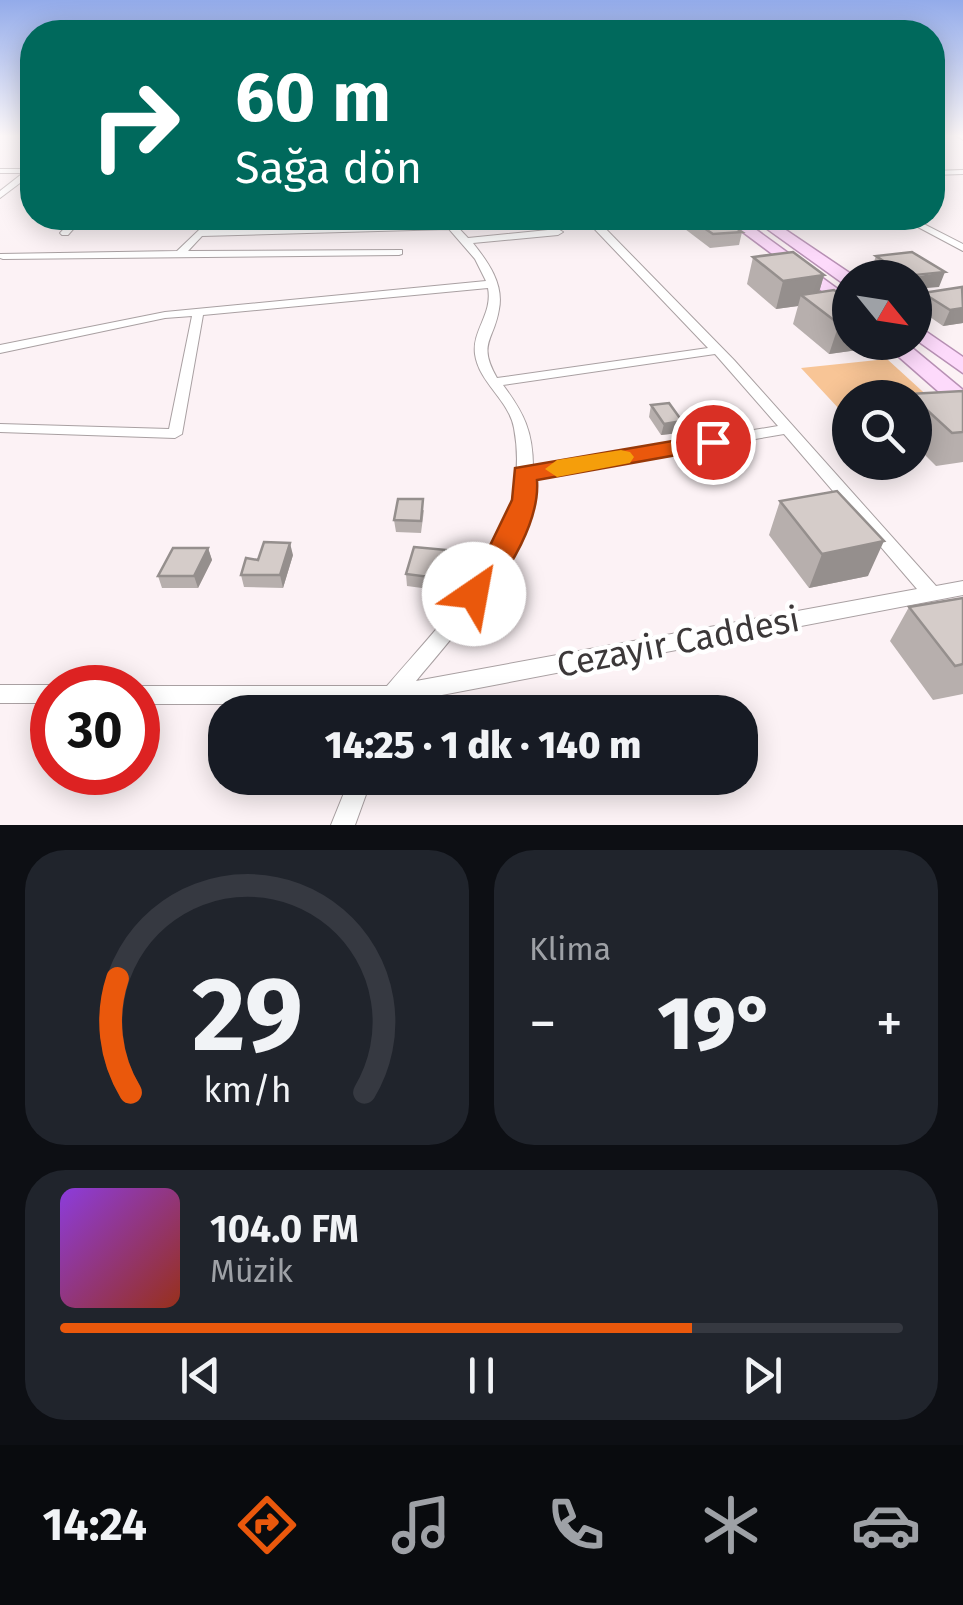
<!DOCTYPE html>
<html lang="tr">
<head>
<meta charset="utf-8">
<style>
	:root { --surface:#171b24; --page:#20242c; --text:#f1f3f6; --muted:#9ea1a6; --line:#363941; --accent:#ea580c }
	body { margin:0; font-family:"Fira Sans",sans-serif; background:var(--page); color:var(--text); height:100vh; display:flex; flex-direction:column; font-size:38px; white-space:nowrap }
	* { box-sizing:border-box; margin:0 }
	p { font-size:32px; color:var(--muted) }
	.icon { flex:none; width:55px; height:55px; fill:none; stroke:currentColor; stroke-width:2; stroke-linecap:round; stroke-linejoin:round }
	.map { position:relative; height:825px; overflow:hidden }
	.sheet { display:flex; flex-direction:column; gap:25px; padding:25px; background:#0d0f14; flex:1 }
	.sheet>* { flex:none }
	.top-card { position:absolute; left:20px; top:20px; width:925px; height:210px; border-radius:40px; box-shadow:0 5px 25px #0003; background:#00695c; color:#fff; overflow:hidden }
	.needle { width:65px; rotate:120deg }
	.fabs { position:absolute; left:832px; top:260px; display:grid; gap:20px }
	.fabs a { display:grid; place-items:center; width:100px; height:100px; border-radius:50%; background:var(--surface); box-shadow:0 5px 25px #0003; font-size:50px }
	.speed { position:absolute; left:30px; top:665px; display:flex; gap:20px; font-size:50px; font-weight:700; text-align:center }
	.speed>* { display:grid; place-content:center; width:130px; height:130px; border-radius:50%; background:var(--surface); box-shadow:0 5px 25px #0003; line-height:1 }
	.speed .limit { border:15px solid #d22; background:#fff; color:#111 }
	.pin { position:absolute; display:grid; place-items:center; width:85px; height:85px; color:#fff; margin:-42px; border:5px solid #fff; border-radius:50%; box-shadow:0 2px 10px #0007 }
	.me { position:absolute; width:110px; margin:-55px; rotate:33deg; stroke-linejoin:round; filter:drop-shadow(0 0 8px #0008) }
	.turn { display:flex; align-items:center; gap:35px; height:210px; padding:0 50px; font-size:45px }
	.turn .icon { width:130px; height:130px; stroke-width:2.5 }
	.turn b { display:block; font-size:70px; line-height:85px }
	.big { font-size:75px; font-weight:800; line-height:1.1 }
	.sheet .widget { flex:1; display:flex; flex-direction:column; justify-content:center; gap:15px; min-width:0; padding:0 35px; border-radius:40px; background:var(--page) }
	.sheet .dial { align-items:center; gap:0 }
	.dial svg { height:260px; overflow:visible; fill:none; stroke:var(--line); stroke-width:7; stroke-linecap:round; text-anchor:middle }
	.dial text { fill:var(--text); stroke:none }
	.song { display:flex; align-items:center; gap:30px }
	.cover { width:120px; height:120px; border-radius:15px; background:linear-gradient(135deg,hsl(270 70% 55%),hsl(10 70% 35%)) }
	.played { height:10px; border-radius:5px; background:linear-gradient(90deg,var(--accent) 75%,var(--line) 75%) }
	.keys { display:flex; justify-content:space-around; direction:ltr }
	.heat { display:flex; justify-content:space-between; align-items:center; font-size:55px; direction:ltr }
	.sheet .tiles { flex:1; display:grid; gap:25px; grid-template-columns:1fr 1fr }
	.widget:last-child { grid-column:span 2 }
	.trip { position:absolute; left:208px; top:695px; width:550px; height:100px; border-radius:40px; background:var(--surface); box-shadow:0 5px 25px #0003; font-weight:800; line-height:100px; text-align:center }
	.menu { display:flex; height:160px; justify-content:space-around; align-items:center; background:#090b0e; color:var(--muted) }
	.menu .icon { width:70px; height:70px }
	.menu .selected { color:var(--accent) }
	.menu b { font-size:45px; color:var(--text) }
	.map>svg:first-child { display:block }
	.green { fill:#f8c596 }
	.lines { fill:none; stroke-linecap:round; stroke-linejoin:round }
	.minor-casing { stroke:#a9a0a2; stroke-width:2 }
	.primary-casing { stroke:#b891b5; stroke-width:3 }
	.minor { fill:#fff; fill-rule:evenodd }
	.primary { fill:#fddafb; fill-rule:evenodd }
	.wall { fill:#b7afad }
	.shaded-wall { fill:#958f8d }
	.building { fill:#d5ccc9; stroke:#958f8d; stroke-width:2.5 }
	.route { fill:#ea580c; stroke:#983908; stroke-width:2.5 }
	.slow { fill:#f59e0b }
	.labels { text-anchor:middle; dominant-baseline:central; stroke-width:9; stroke-linejoin:round; paint-order:stroke }
	.near-street-label { font-size:35px; fill:#3c3839; stroke:#fff }
</style>
</head>
<body>
<div class="map">
<svg width="963" height="825" viewBox="0 0 963 825">
	<rect width="100%" height="100%" fill="#fcf2f5"/>
	<path class="green" d="M887,359L933,401L850,398V410L841,411L801,368Z"/>
	<g class="lines">
		<defs>
			<path id="minor" d="M957,136H963V140Z
				M0,169H32V174L0,198V191L23,173H0Z
				M963,170V174L932,175V171Z
				M74,218H83L68,235H62L60,233Z
				M439,218H449L468,238L558,229L563,232L558,235L473,243C488,262 504,284 499,309C494,341 477,343 497,378L708,348L584,218H662L658,221L599,222L734,360L936,586L963,581V595L400,703L396,712H376L378,704H138V688H133L138,686H387C450,612 534,533 514,428C509,400 479,383 475,354C472,330 493,314 488,288L203,315L182,434L175,438L0,432V424L169,429L192,316L165,318L0,353V345L165,312L486,281L475,259L449,229L202,236L188,251L402,250V254L399,255L3,259L0,258V254L177,251L199,230L444,223ZM715,354L778,426L533,467C533,432 524,413 503,385ZM784,434L917,589L416,681C466,621 523,559 532,478Z
				M901,218H912L963,244V251Z
				M0,685H52L59,688H52V703H0Z
				M350,778H372L355,825H331Z"/>
			<path id="primary" d="M724,218H740L850,298V312Z
				M752,218H768L857,278H850V285L844,284Z
				M915,324L963,357V373L915,339Z
				M882,342H905L963,390V408L955,406Z"/>
		</defs>
		<use href="#minor" class="minor-casing"/>
		<use href="#primary" class="primary-casing"/>
		<use href="#minor" class="minor"/>
		<use href="#primary" class="primary"/>
	</g>
	<path class="wall" d="M683,218H721L742,232L739,245L710,248L681,226Z
		M876,256L939,287L915,278H881L871,270Z
		M753,257L824,275L819,292L850,342H868L865,349L829,354L793,324L798,306L776,309L747,284Z
		M963,288V323L943,326L917,308L923,293Z
		M963,391V462L936,466L915,445V398H908L909,394Z
		M651,405L682,421L679,433L661,435L649,417Z
		M780,501L868,576L809,588L769,535Z
		M424,510L421,533L396,532L394,520Z
		M208,548L212,560L198,588H162L158,576Z
		M293,555L283,588L244,587L241,575L258,560Z
		M448,562L437,590L407,586L406,574Z
		M963,598V694L933,700L890,641L909,607Z"/>
	<path class="shaded-wall" d="M945,272L939,287L915,289V278H905Z
		M824,275L816,303L801,295L798,306L776,309L783,281Z
		M963,308V323L943,326L950,310Z
		M850,323V342H868L865,349L829,354L839,324Z
		M682,421L679,433L661,435L664,424Z
		M884,541L868,576L809,588L822,554Z
		M290,543L293,555L283,588L280,575Z
		M208,548L212,560L198,588L194,576Z
		M447,550L448,562L437,590V578Z"/>
	<path class="building" d="M689,218H721L742,232L713,234Z
		M793,252L824,275L783,281L753,257Z
		M912,252L945,272L906,276L876,256Z
		M962,287L963,308L950,310L923,293Z
		M834,290L850,301V323L839,324L801,295Z
		M963,391V432L952,433L915,399V398L909,394Z
		M669,403L682,421L664,424L651,405Z
		M837,491L884,541L822,554L780,501Z
		M398,499H423L421,521L394,520Z
		M264,542L290,543L280,575H241L246,558L258,560Z
		M414,547L447,550L437,578L406,574Z
		M173,548H208L194,576H158Z
		M963,598V664L955,666L909,607Z"/>
	<linearGradient id="sky" x2="0" y2="1"><stop stop-color="#93abea"/><stop offset="0.54" stop-color="#fef9fa"/><stop offset="1" stop-color="#fef9fa" stop-opacity="0"/></linearGradient>
	<rect width="963" height="252" fill="url(#sky)"/>
	<path class="route" d="M713,434L721,437L725,442L721,447L537,480C540,521 509,570 484,602H463L458,594L481,564L512,500L515,468Z"/>
	<path class="slow" d="M621,450L630,452L634,457L630,463L557,477L545,469L557,460Z"/>
	<g class="labels">
		<g class="near-street-label">
			<text transform="translate(678 642) rotate(-11)">Cezayir Caddesi</text>
		</g>
	</g>
</svg>
<div class="fabs">
<a><svg class="needle" viewBox="-14 -14 28 28"><path d="M0-13l5 13h-10z" fill="#e53935"/><path d="M0 13l5-13h-10z" fill="#9ea1a6"/></svg></a>
<a><svg class="icon" aria-label="search" viewBox="0 0 24 24"><circle cx="10" cy="10" r="6"/><path d="M15 15l6 6"/></svg></a>
</div>
<div class="speed"><div class="limit">30</div></div>
<div class="pin" style="left:713px;top:442px;background:#d93025"><svg class="icon" aria-label="arrive" viewBox="0 0 24 24"><path d="M6 21V4h12l-3 4 3 4H6"/></svg></div>
<svg class="me" style="left:474px;top:594px" viewBox="-20 -20 40 40"><circle r="19" fill="#fff"/><path d="M0-13L10 11 0 6-10 11z" fill="#ea580c"/></svg>
<div class="trip">14:25 · 1 dk · 140 m</div>
<div class="top-card">
<div class="turn"><svg class="icon" aria-label="right" viewBox="0 0 24 24"><path d="M7 20v-9h11M14 6l5 5-5 5"/></svg><div><b>60 m</b>Sağa dön</div></div>
</div>
</div>
<section class="sheet">
<div class="tiles">
<div class="widget dial"><svg viewBox="0 0 100 80">
<path d="M14 69A42 42 0 1 1 86 69"/>
<path d="M14 69A42 42 0 0 1 10 34" stroke="#ea580c"/>
<text x="50" y="56" font-size="32" font-weight="700">29</text>
<text x="50" y="72" font-size="11">km/h</text>
</svg></div>
<div class="widget"><p>Klima</p>
<div class="heat"><a>−</a><b class="big">19°</b><a>+</a></div>
</div>
<div class="widget">
<div class="song"><i class="cover"></i><div><b>104.0 FM</b><p>Müzik</p></div></div>
<div class="played"></div>
<div class="keys"><svg class="icon" aria-label="previous" viewBox="0 0 24 24"><path d="M18 5L8 12l10 7zM5 5v14"/></svg><svg class="icon" aria-label="pause" viewBox="0 0 24 24"><path d="M8 5v14M16 5v14"/></svg><svg class="icon" aria-label="next" viewBox="0 0 24 24"><path d="M6 5l10 7-10 7zM19 5v14"/></svg></div>
</div>
</div>
</section>
<nav class="menu">
<b>14:24</b>
<svg class="icon selected" aria-label="directions" viewBox="0 0 24 24"><path d="M12 3l9 9-9 9-9-9zM9 14v-3h6M13 9l2 2-2 2"/></svg>
<svg class="icon" aria-label="music" viewBox="0 0 24 24"><path d="M9 18V5l10-2v13"/><circle cx="6" cy="18" r="3"/><circle cx="16" cy="16" r="3"/></svg>
<svg class="icon" aria-label="phone" viewBox="0 0 24 24"><path d="M5 4h4l2 5-3 2q2 4 5 5l2-3 5 2v4C11 20 4 13 5 4z"/></svg>
<svg class="icon" aria-label="climate" viewBox="0 0 24 24"><path d="M12 3v18M4 7l16 10M4 17L20 7"/></svg>
<svg class="icon" aria-label="car" viewBox="0 0 24 24"><path d="M5 17H2v-5l4-1 3-4h7l3 4 3 1v5h-3M9 17h6M6 11h13"/><circle cx="7" cy="17" r="2"/><circle cx="17" cy="17" r="2"/></svg>
</nav>
</body>
</html>
